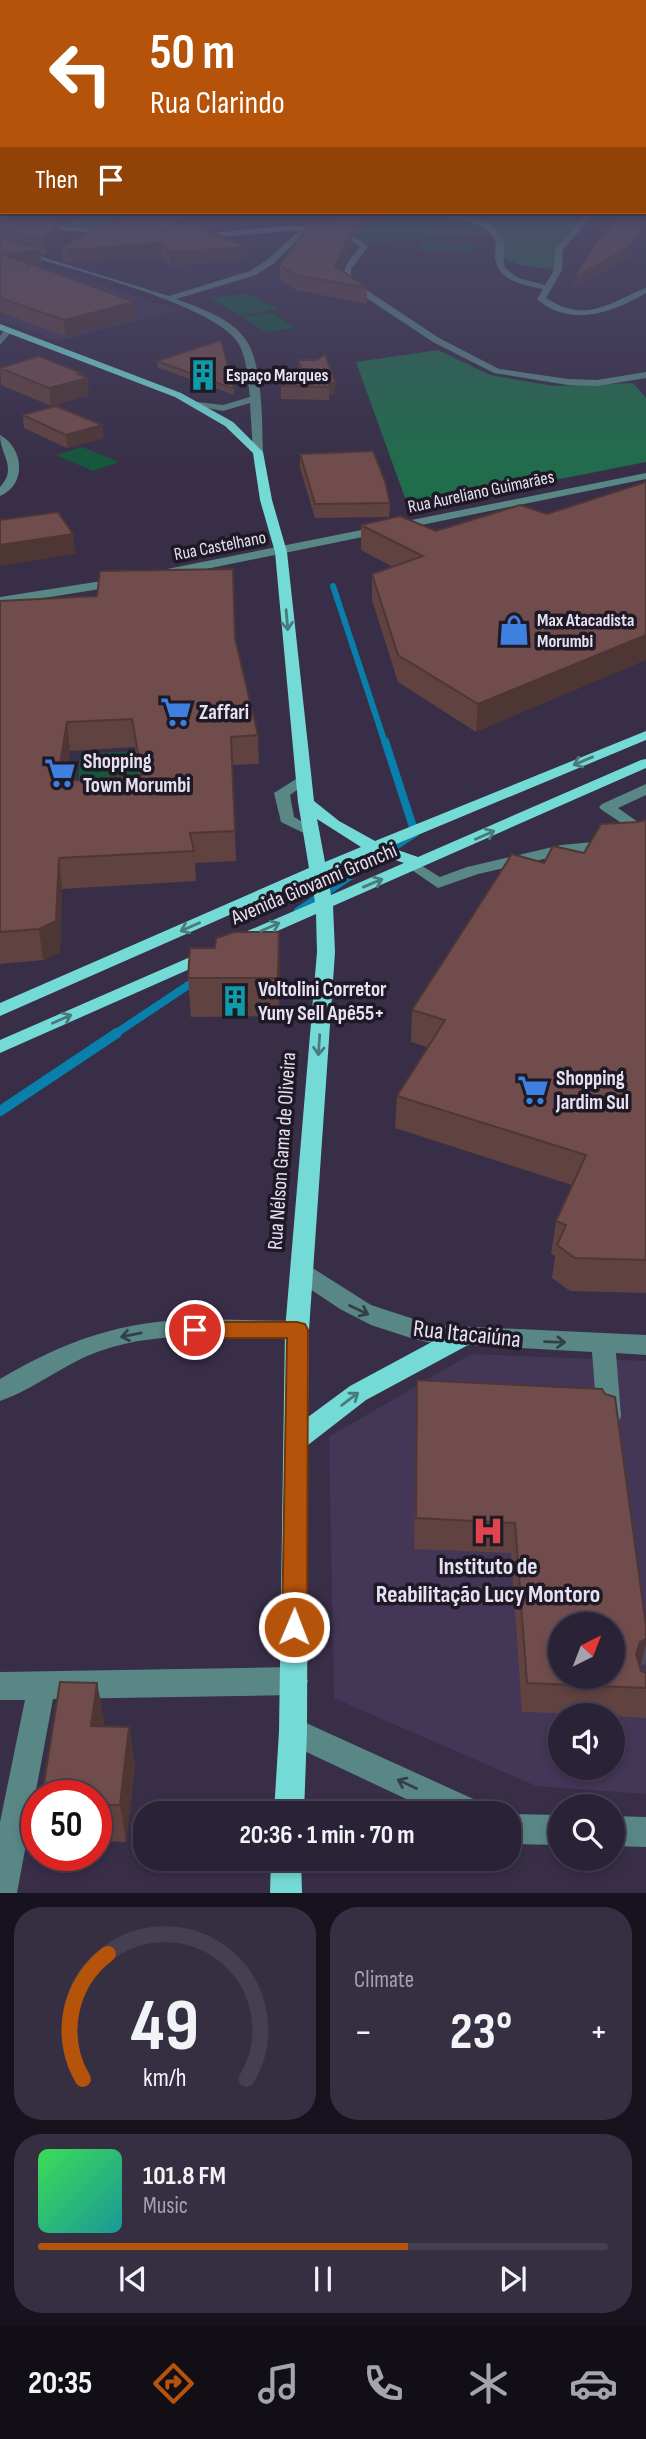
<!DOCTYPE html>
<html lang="en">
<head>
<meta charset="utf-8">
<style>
	:root { --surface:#2a2236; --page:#362f42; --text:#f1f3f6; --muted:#a5a4ad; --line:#463f51; --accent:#b45309 }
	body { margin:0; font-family:"Sofia Sans Condensed",sans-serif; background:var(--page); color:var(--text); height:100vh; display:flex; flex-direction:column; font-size:26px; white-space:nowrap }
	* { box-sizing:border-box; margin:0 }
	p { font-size:23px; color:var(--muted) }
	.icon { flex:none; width:38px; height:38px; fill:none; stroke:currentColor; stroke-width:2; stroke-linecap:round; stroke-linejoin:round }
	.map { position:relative; height:1893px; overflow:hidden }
	.drawer { display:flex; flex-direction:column; gap:14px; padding:14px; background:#17131e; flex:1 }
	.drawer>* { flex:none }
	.hud { position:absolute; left:0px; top:0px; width:648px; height:214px; box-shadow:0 4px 10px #0003,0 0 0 2px var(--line); background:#b45309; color:#fff; overflow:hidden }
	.needle { width:46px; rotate:42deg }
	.buttons { position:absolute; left:548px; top:1612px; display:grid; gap:14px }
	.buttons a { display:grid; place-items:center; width:77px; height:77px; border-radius:50%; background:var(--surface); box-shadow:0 4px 10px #0003,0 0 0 2px var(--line); font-size:35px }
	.speed { position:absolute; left:21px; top:1780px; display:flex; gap:14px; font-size:35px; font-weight:700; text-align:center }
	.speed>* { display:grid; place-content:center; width:91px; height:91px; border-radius:50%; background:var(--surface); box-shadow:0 4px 10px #0003,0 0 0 2px var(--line); line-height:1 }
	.speed .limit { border:10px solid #d22; background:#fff; color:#111 }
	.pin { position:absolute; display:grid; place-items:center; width:60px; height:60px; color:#fff; margin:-30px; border:4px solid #fff; border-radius:50%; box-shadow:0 2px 7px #0007 }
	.me { position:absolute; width:77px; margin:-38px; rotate:1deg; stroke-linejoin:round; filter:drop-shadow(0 0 5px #0008) }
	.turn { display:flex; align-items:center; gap:24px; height:147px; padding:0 35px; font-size:32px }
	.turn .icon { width:91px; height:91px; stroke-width:2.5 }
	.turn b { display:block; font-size:49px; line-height:60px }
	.then { display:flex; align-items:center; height:66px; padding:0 35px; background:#0003; gap:14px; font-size:26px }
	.big { font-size:52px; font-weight:700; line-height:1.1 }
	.drawer .widget { flex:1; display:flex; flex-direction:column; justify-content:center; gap:10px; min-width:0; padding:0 24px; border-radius:28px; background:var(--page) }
	.drawer .dial { align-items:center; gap:0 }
	.dial svg { height:182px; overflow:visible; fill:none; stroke:var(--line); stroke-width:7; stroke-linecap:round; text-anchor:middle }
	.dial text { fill:var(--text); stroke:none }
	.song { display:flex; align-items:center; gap:21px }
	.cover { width:84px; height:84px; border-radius:10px; background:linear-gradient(135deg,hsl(130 70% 55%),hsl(180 70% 35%)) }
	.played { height:7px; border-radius:4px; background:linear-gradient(90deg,var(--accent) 65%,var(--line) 65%) }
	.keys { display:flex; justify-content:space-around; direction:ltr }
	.heat { display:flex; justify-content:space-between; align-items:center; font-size:38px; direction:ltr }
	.drawer .tiles { flex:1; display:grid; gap:14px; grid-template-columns:1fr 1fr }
	.widget:last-child { grid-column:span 2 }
	.trip { position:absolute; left:133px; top:1801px; width:388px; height:70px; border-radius:28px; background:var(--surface); box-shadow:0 4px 10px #0003,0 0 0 2px var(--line); font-weight:700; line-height:70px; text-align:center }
	.tab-bar { display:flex; height:112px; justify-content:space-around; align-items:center; background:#110e16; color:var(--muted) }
	.tab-bar .icon { width:49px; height:49px }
	.tab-bar .active { color:var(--accent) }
	.tab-bar b { font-size:32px; color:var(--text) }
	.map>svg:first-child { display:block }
	.built { fill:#433657; fill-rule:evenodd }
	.green { fill:#14583c }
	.forest { fill:#216c4c }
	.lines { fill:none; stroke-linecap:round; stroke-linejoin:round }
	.stream-far2 { stroke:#097fab; stroke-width:6 }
	.stream-far1 { stroke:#097fab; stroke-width:8 }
	.stream { stroke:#097fab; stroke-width:10 }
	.minor-tunnel { stroke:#524962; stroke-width:27; stroke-dasharray:27 14; stroke-linecap:butt }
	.minor { fill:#598785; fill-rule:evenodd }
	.major { fill:#74dad5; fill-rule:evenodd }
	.wall { fill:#604241; fill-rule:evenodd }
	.shaded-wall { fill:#4e3635 }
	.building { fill:#704d4c; stroke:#4e3635; stroke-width:2; fill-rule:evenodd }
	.oneway { stroke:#497a7d }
	.oneway2 { stroke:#334047 }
	.route { fill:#b45309; stroke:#753606; stroke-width:2 }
	.labels { text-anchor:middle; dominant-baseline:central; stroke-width:7; stroke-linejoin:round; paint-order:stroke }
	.far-poi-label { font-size:18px; font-weight:bold; fill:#e6e1f2; stroke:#1e1925; text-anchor:start }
	.far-street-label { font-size:18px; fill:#e6e1f2; stroke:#1e1925 }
	.poi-label { font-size:21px; font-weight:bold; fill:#e6e1f2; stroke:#1e1925; text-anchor:start }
	.street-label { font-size:21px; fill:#e6e1f2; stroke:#1e1925 }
	.near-street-label { font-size:24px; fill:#e6e1f2; stroke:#1e1925 }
	.near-poi-label { font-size:24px; font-weight:bold; fill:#e6e1f2; stroke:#1e1925 }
</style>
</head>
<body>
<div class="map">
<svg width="646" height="1893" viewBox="0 0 646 1893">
	<rect width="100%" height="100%" fill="#382e48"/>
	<path class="built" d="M0,253L179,310L58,341L0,320Z
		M471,1354L646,1361V1794L536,1786L334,1698L329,1437ZM560,1624H612V1676H560ZM560,1715H612V1768H560Z"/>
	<path class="green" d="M403,212C437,212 467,214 496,234L366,243L331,232Z
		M422,241L475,243L473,252L419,250Z
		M247,293L278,309L240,316L210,298Z
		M273,313L295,328L264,332L243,317Z
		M82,447L119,462L93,471L56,455Z
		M210,747L213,780L78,787L80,754Z"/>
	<path class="forest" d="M92,212H127L96,231L60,227Z
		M440,212H585L587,218L566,239L558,270L520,265L499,257L501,245L487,228Z
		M438,350L490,375L553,386L633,383L646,398V462L409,509L356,362Z"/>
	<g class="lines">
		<path class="stream-far2" d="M333,586L385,743"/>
		<path class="stream-far1" d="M298,911L415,833L385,741
			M115,1034L196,980"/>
		<path class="stream" d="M0,1111L117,1033"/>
		<path class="minor-tunnel" d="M639,1638L645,1683"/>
		<path class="minor" d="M437,212C456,212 496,218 503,240C506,250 501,259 506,269L518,278L545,285L554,270L555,250L585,216V212H591V217L563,250L562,270L546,298C587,324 608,303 646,288V293C612,313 570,328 537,299L543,289C523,285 494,280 495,254C496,246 497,240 491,234C477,218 452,221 437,212Z
			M0,220L112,231L116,233L112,235L0,224Z
			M284,226C314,226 345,225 368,247L351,269V278L356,283L439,338L499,369L568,379L597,380L646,372V378L597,386L568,385L494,373L433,342L350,287C337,271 349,261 360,247L349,238L308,230L273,264L256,275L176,299C200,308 231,318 246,340C263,365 262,422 263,452L258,455L253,452L250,403L223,411L192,405L197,402L223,405L250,397C248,380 247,354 236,340C206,301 52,264 0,248V244L169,296L250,271L267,260L300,230L196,239L193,235Z
			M6,328L13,330L0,345V336Z
			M0,435C24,448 27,485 0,496V487C18,468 0,455 0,435Z
			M646,473V479L162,578L156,574L162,570Z
			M121,578L127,582L125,585L0,605V597Z
			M304,774L312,779L290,795L294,817L320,832L312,837L281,822L274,793Z
			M646,784V795L618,808L645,827L602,850L561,855L478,874L438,888L406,866L414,861L440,877L467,867L561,845L593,842L626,826L602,810L599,807L602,804Z
			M303,1262L371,1305L432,1325L646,1335V1355L616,1353L621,1416L618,1423L609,1426L600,1423L597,1416L592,1352L432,1343L414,1339L371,1325L340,1309L310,1289L292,1271L295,1265Z
			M198,1319L297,1321L305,1323L309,1330L305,1337L297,1339C233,1338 162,1329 100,1351C65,1363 35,1389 0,1401V1379C66,1340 121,1321 198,1319Z
			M294,1667L304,1671L308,1681L304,1691L294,1695L53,1699L17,1893H0V1822L25,1700H0V1672Z
			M293,1717L480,1802L484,1813H436L283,1741L279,1731L283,1721Z
			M509,1814L560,1815V1845L509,1844Z
			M612,1816L646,1817V1847L612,1846Z"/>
		<path class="major" d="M0,324L181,393L233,422L263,452L272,500L287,552L314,801L339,821L375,841L646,731V740L389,847L418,857L641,760L646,759V768L333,906L335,952L309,1330L308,1417L350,1386L454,1330L462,1328L470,1330L474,1337L470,1344L366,1400L308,1445L307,1731L304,1813H274L279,1731L285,1330L317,952L316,914L243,946H231L228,942L231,938L315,902L311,879L0,1016V1003L309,868L298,802L275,552L260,500L253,453L225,426L175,397L0,330ZM317,819L361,847L325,862ZM375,853L404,863L331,895L327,873Z
			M211,948L217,949L220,953L217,957L0,1053V1040Z
			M271,1858H301L302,1893H270Z"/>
	</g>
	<path class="wall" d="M0,204H2V212H74L66,225L60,224L61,233L46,255L40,254L41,263L39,265L36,266L135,302L137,318L65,336L0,312Z
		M321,212H368L356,236L352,235V245L340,270L367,288V304L296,290L280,280V265L320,222V214Z
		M113,220L237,221L191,228L248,260L170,266L162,256L71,263L63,261L62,247L113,225Z
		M298,360L335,382V395H329V400L281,399V386L299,373Z
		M157,361L234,389V395L157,367Z
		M0,367L81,373L89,395L51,406L1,385Z
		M23,415L104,438L67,448L24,428Z
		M300,454L390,503L389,517L315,518L300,468Z
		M547,514L476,732L398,682L372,600V574L393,567L361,550V525L436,531Z
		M97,596L235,638L258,735L259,764L232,765L236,861L195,863L196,881L62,889L60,952L43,960L0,964V601ZM135,747L140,776L65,781L70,751Z
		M646,820V1293L570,1291L552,1278L555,1256L551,1254L556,1221L572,1185L395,1128L397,1096L427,1047L411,1042L412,1010L544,863L584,853L637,822Z
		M215,948L280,970L279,1016L191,1017L188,978Z
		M417,1380L640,1668L641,1671L646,1673V1718L612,1716V1715L522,1712L511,1553L414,1549L416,1411Z
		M97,1683L104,1721L103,1726L129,1727L135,1765L126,1842L96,1841Z"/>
	<path class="shaded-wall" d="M65,212H74L66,225Z
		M237,212V221L180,229V223L174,220Z
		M363,212H368L356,236V226Z
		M60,219L61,233L46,255L44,241Z
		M646,224V232L628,258L573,289L574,278Z
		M352,230V245L335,281V266Z
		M161,243L162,256L71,263L69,250Z
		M248,247V260L170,266L169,252Z
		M40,248L41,263L39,265L30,266L1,254Z
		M135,302L137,318L65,336L64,320Z
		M81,373V379L88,378L89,395L51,406L49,388Z
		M335,382V395H329V383Z
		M102,425L104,438L67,448L66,435Z
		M73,534L76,554L0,566V545Z
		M646,635V660L476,732L478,704Z
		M67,722L70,751L60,811L57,782Z
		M59,858L62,889L60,952L43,960L39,929Z
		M279,932L280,970L279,1016L278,978Z
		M646,1639V1644L640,1668L636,1654L640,1642Z
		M97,1683L104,1721L98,1764L91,1726Z
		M129,1727L135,1765L126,1842L120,1805Z"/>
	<path class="building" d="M646,204V224L629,247L574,278L604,230H610L624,212H646Z
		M127,212H235L174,220L180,223L113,220Z
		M321,212H363L356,226L320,214Z
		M0,213L60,219L44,241L0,229Z
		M312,220L346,226L352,230L335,266L367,288L295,275L280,265Z
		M102,224L165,230L198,227L248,247L169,252L161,243L69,250L62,247Z
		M0,237L40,248L38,251L1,254L29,263L28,266L31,264L135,302L64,320L0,298Z
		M221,340L234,389L157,361Z
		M325,354L335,382L329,383V387L281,386L302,370L298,360H317Z
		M39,356L81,373L78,374L88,378L49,388L0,368Z
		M56,406L102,425L66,435L23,415Z
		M373,451L385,481L390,503L315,504L300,454Z
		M646,482V635L478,704L398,655L372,574L423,556L361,525L400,516L436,531L520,505L547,514Z
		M58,512L73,534L0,545V520Z
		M233,569L235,638L258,735L231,737L235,831L190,833L194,851L59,858L56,921L39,929L0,932V601L97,596L100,571ZM132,719L142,775L57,782L67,722Z
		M646,820V1260L575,1258L557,1245L566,1225L556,1221L586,1155L397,1096L445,1020L412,1010L512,854L544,863L553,846L584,853L601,824L637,822Z
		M235,932H279L278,978H188L190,948H215L216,938Z
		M417,1380L602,1389L605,1394L615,1397L646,1626V1639L640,1642L636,1654L641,1671L646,1673V1688L527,1683L515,1523L416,1518ZM560,1624H612V1676H560Z
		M60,1682L97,1683L91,1726L129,1727L120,1805H96V1796H42Z"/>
	<defs><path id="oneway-shaft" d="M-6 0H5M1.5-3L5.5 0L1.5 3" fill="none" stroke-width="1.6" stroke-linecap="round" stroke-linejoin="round" transform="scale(1.75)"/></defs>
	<g class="oneway">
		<use href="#oneway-shaft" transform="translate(287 620) rotate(85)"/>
		<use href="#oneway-shaft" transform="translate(583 761) rotate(157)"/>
		<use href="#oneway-shaft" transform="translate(485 835) rotate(-24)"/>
		<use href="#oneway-shaft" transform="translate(373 883) rotate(-23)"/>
		<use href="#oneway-shaft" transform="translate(190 927) rotate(156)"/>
		<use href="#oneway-shaft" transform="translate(270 927) rotate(-24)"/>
		<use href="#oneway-shaft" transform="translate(62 1019) rotate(-24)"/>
		<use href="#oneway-shaft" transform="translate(319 1045) rotate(94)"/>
		<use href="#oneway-shaft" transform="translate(350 1399) rotate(-37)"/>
	</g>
	<g class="oneway2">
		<use href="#oneway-shaft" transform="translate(359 1310) rotate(25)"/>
		<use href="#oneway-shaft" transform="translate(131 1335) rotate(169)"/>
		<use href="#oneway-shaft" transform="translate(555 1342) rotate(2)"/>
		<use href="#oneway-shaft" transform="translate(407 1784) rotate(-155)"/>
	</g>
	<linearGradient id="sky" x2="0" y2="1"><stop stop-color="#1f1928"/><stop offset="0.43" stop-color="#4d4c6a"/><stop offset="1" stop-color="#4d4c6a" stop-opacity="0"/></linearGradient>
	<rect width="646" height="469" fill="url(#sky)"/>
	<path class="route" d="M195,1322H297L305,1324L308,1330L307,1627L303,1636L294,1639L285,1636L282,1627L287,1338H195L187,1336L184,1330L187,1324Z"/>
	<defs>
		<symbol id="building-bare" viewBox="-9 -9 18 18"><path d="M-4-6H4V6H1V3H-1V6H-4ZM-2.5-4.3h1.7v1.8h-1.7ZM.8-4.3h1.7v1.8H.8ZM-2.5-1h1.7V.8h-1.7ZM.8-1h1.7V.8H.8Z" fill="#0f9aa8" stroke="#1e1925" stroke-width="2.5" paint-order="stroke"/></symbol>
		<symbol id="shop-bare" viewBox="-9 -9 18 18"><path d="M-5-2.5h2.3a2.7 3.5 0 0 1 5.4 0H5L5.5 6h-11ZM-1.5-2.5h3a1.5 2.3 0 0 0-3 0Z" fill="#3f7fe0" stroke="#1e1925" stroke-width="2.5" paint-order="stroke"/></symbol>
		<symbol id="supermarket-bare" viewBox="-9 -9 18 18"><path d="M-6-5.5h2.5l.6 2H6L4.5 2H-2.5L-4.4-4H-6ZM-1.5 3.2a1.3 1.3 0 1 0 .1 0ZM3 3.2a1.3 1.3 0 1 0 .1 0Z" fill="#3f7fe0" stroke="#1e1925" stroke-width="2.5" paint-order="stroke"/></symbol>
		<symbol id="hospital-bare" viewBox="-9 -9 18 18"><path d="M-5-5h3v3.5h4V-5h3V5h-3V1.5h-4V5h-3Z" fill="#e0444e" stroke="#1e1925" stroke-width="2.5" paint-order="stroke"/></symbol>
	</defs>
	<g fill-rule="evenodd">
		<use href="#building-bare" x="181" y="353" width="44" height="44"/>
		<use href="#shop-bare" x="492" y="608" width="44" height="44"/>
		<use href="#supermarket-bare" x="154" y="690" width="44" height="44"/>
		<use href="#supermarket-bare" x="38" y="751" width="44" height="44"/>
		<use href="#building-bare" x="213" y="979" width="44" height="44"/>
		<use href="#supermarket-bare" x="511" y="1068" width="44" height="44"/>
		<use href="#hospital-bare" x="466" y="1509" width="44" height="44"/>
	</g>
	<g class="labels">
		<g class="far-poi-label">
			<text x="226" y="375">Espaço Marques</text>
			<text x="537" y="620">Max Atacadista<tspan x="537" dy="21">Morumbi</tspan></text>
		</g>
		<g class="far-street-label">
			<text transform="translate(481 492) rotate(-12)">Rua Aureliano Guimarães</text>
			<text transform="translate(220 546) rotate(-11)">Rua Castelhano</text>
		</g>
		<g class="poi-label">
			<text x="199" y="712">Zaffari</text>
			<text x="83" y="761">Shopping<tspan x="83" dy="24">Town Morumbi</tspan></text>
			<text x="258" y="989">Voltolini Corretor<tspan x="258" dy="24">Yuny Sell Apê55+</tspan></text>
			<text x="556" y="1078">Shopping<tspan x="556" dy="24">Jardim Sul</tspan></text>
		</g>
		<g class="street-label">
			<text transform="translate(314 884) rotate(-23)">Avenida Giovanni Gronchi</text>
			<text transform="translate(282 1151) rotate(-86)">Rua Nélson Gama de Oliveira</text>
		</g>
		<g class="near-street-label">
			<text transform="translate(467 1334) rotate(6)">Rua Itacaiúna</text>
		</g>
		<g class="near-poi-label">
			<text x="488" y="1566">Instituto de<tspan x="488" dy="28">Reabilitação Lucy Montoro</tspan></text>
		</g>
	</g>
</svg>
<div class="buttons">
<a><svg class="needle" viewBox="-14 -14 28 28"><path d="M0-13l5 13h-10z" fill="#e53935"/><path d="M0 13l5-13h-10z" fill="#a5a4ad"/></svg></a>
<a><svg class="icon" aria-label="sound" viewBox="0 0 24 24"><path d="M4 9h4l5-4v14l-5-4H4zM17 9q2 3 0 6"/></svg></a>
<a><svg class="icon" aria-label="search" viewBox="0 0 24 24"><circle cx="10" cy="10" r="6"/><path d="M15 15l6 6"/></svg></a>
</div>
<div class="speed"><div class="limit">50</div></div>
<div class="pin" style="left:195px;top:1330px;background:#d93025"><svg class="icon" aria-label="arrive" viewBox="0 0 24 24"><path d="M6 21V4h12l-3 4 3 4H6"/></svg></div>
<svg class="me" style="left:294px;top:1627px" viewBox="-20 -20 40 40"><circle r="17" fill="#b45309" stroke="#fff" stroke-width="3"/><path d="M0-11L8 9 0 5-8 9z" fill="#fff"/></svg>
<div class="trip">20:36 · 1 min · 70 m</div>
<div class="hud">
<div class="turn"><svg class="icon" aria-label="left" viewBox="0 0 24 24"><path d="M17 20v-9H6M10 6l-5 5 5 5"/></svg><div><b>50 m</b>Rua Clarindo</div></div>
<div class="then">Then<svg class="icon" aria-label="arrive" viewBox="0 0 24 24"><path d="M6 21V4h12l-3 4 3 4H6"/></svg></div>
</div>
</div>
<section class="drawer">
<div class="tiles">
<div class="widget dial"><svg viewBox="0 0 100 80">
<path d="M14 69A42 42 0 1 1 86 69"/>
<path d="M14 69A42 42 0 0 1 25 14" stroke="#b45309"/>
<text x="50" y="56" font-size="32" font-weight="700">49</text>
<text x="50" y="72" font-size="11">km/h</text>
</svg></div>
<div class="widget"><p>Climate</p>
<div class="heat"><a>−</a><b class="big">23°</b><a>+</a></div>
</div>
<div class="widget">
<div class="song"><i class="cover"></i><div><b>101.8 FM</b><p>Music</p></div></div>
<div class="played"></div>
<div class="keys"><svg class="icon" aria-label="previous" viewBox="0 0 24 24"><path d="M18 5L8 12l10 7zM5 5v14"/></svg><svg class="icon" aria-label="pause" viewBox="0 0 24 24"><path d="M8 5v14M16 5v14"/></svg><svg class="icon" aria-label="next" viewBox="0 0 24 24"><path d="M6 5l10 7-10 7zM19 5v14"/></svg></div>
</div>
</div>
</section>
<nav class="tab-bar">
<b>20:35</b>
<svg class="icon active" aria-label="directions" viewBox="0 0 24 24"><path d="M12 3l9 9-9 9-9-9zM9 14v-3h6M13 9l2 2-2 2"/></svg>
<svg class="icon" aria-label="music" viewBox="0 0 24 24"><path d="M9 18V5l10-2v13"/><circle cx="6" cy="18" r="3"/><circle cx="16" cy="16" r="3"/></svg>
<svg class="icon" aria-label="phone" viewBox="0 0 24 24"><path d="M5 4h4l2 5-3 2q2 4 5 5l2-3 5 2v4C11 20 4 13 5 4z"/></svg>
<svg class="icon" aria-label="climate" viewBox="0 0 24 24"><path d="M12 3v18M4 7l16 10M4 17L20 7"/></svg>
<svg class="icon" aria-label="car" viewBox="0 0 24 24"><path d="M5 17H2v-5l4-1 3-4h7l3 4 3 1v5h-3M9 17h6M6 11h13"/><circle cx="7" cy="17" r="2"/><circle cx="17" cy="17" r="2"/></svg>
</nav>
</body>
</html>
